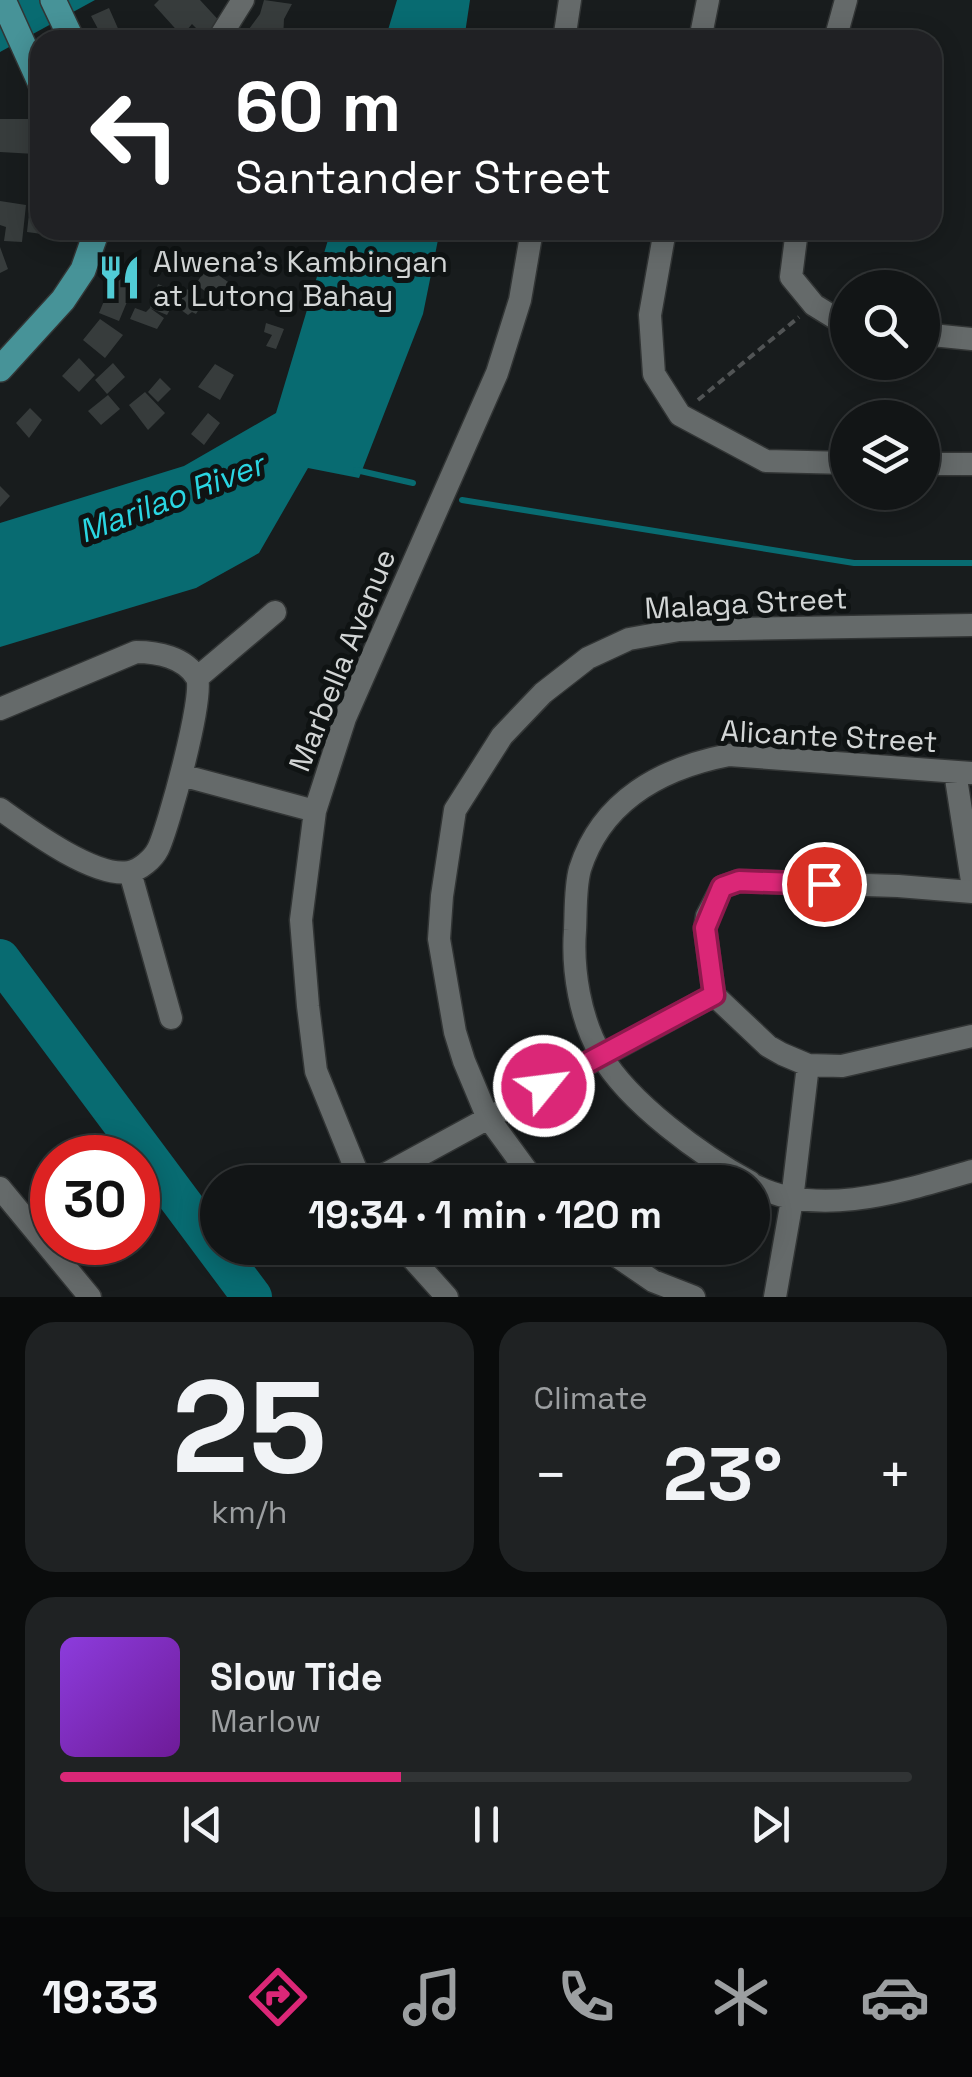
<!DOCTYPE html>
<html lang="en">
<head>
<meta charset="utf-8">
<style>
	:root { --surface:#121516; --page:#1f2223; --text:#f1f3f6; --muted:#9c9fa1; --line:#313435; --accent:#db2777 }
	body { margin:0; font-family:"Space Grotesk",sans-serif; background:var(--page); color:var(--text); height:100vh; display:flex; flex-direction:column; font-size:38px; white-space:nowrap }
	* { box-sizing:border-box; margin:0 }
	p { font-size:32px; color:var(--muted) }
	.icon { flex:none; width:55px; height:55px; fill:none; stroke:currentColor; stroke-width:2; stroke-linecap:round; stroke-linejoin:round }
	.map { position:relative; height:1297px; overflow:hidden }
	.details { display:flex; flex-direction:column; gap:25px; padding:25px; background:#0a0c0c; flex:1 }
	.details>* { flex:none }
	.banner { position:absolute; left:30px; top:30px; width:912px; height:210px; border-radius:30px; box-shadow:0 5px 25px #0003,0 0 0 2px var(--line); background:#202124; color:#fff; overflow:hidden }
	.controls { position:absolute; left:830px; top:270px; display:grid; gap:20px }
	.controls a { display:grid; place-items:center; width:110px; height:110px; border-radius:50%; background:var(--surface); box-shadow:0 5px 25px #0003,0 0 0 2px var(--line); font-size:50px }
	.speed { position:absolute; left:30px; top:1135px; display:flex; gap:20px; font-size:50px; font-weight:700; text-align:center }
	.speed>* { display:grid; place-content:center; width:130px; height:130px; border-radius:50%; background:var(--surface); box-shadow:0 5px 25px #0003,0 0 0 2px var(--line); line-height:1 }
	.speed .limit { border:15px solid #d22; background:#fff; color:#111 }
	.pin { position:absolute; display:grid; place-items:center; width:85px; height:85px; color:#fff; margin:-42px; border:5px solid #fff; border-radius:50%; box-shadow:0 2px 10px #0007 }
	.me { position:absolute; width:110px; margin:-55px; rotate:61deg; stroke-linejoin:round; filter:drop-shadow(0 0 8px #0008) }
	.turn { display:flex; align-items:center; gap:35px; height:210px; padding:0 40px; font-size:45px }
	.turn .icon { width:130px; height:130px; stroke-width:2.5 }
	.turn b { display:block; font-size:70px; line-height:85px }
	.big { font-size:75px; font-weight:700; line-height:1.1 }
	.details .widget { flex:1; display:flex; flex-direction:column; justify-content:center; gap:15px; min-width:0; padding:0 35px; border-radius:30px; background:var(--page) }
	.details .dial { align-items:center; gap:0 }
	.dial b { font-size:130px; line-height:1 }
	.song { display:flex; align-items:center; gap:30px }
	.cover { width:120px; height:120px; border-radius:15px; background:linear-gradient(135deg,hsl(270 70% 55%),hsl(280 70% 35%)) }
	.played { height:10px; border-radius:5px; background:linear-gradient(90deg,var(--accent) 40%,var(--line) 40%) }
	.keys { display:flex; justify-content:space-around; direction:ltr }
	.heat { display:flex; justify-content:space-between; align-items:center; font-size:55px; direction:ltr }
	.details .tiles { flex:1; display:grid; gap:25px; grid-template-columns:1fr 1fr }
	.widget:last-child { grid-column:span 2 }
	.trip { position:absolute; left:200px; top:1165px; width:570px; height:100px; border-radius:50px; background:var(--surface); box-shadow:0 5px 25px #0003,0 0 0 2px var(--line); font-weight:700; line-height:100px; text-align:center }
	.tab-bar { display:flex; height:160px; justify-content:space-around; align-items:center; background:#070809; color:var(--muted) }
	.tab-bar .icon { width:70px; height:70px }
	.tab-bar .active { color:var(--accent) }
	.tab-bar b { font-size:45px; color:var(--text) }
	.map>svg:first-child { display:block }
	.water { fill:#086b71 }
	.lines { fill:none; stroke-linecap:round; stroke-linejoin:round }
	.stream { stroke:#086b71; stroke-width:6 }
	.river { stroke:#086b71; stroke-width:40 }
	.building { fill:#373c3c }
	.minor-casing { stroke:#323535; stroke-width:25 }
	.primary-casing { stroke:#323535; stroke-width:28 }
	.path { stroke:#515455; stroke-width:4; stroke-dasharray:8 5; stroke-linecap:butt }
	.minor { stroke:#656a6a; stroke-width:22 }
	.primary { stroke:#479398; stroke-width:25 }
	.route-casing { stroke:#8e194d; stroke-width:25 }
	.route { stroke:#db2777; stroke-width:18 }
	.labels { text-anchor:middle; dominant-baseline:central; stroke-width:10; stroke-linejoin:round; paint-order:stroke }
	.poi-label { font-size:30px; fill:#d3d6d6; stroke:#0f1313; text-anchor:start }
	.street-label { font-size:30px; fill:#d3d6d6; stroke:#0f1313 }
	.water-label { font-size:32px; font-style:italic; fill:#2ad6e2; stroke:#0f1313 }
</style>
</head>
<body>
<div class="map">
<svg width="972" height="1297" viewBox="0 0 972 1297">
	<rect width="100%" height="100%" fill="#181c1d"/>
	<path class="water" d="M0,0H95L0,52Z
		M397,0H470L464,40H385Z
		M331,230H440L423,314L359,478L308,468L259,553L196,588L0,647V523L184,466L276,413Z"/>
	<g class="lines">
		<path class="stream" d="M356,470L413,483
			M462,500L854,563H972"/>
		<path class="river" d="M0,959L252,1297"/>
	</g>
	<path class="building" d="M159,0H200L224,26L208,40L192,24L182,36L154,5Z
		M264,0L292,4L284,19L283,40H269L249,29L260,14Z
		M109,8L120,33L104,40L91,16Z
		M246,31L262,40H241Z
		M0,119H34L35,154L0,152Z
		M0,201L26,205L22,242L4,241L6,227L0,225Z
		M30,204L40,205V230H58L57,236L27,232Z
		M0,247L8,269L0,273Z
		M119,265L139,273L119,321L99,313Z
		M207,267L238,289L232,300L224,294L217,301L196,284Z
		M158,284L179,293L167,315L150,308Z
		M187,289L204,301L196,314L192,312L188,315L177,307Z
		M135,308L146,312L150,308L164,318L157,329L130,319Z
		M100,319L123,335L105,358L83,340Z
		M266,323L284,329L276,349L266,346L272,335L264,332Z
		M79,358L95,375L79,392L62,376Z
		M113,363L125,377L107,394L95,380Z
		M215,364L234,375L220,400L198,387Z
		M160,378L171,389L158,402L148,392Z
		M145,392L165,413L148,430L129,405Z
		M108,395L120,409L101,425L88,411Z
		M30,408L42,420L29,438L16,423Z
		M208,413L220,423L204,445L191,434Z
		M0,486L10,496L0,507Z"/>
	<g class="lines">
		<defs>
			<path id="minor" d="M218,40L243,0
				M564,40L570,0
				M700,40L708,0
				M835,40L846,0
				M665,230L650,315L654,374L680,415L766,461L848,463
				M797,230L791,277L814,305L848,326
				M922,334L972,339
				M922,464H972
				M197,678L275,612
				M0,709L136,652C157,652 185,657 197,678C205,694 168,829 158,849C153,859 140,870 129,872C94,878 28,829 0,809
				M955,772L972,881
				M181,775L315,811
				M130,872L171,1018
				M972,892L898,886L739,881L722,887L707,916L705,928L714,995L768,1046L782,1054L808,1065L842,1066L972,1036
				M361,1182L316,1071L308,1006L301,920L315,811L345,718L497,373L520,300L532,230
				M371,1182L714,995
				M535,1182L487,1116L464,1061L455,1032L439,939L442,896L455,810L502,736L543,693L588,658L629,639L679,630L972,625
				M750,1182C702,1156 629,1103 601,1055C580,1019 572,970 575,930C576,910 575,887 580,869C602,800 662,768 729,755L972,773
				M752,1184C817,1220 906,1190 972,1171
				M0,1188L90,1297
				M403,1248L447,1297
				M605,1248L653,1281L694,1297
				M775,1297L792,1200L808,1065"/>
			<path id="primary" d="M3,0L40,82
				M53,0L72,40
				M0,369L63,300L83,270L97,230"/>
		</defs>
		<use href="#minor" class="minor-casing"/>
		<use href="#primary" class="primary-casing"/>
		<path class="path" d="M932,148H934
			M698,400L799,317"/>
		<use href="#minor" class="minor"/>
		<use href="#primary" class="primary"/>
	</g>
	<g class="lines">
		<defs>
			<path id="route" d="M544,1086L714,995L705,928L722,887L739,881L824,884"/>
		</defs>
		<use href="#route" class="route-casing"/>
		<use href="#route" class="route"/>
	</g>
	<defs>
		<symbol id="restaurant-bare" viewBox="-9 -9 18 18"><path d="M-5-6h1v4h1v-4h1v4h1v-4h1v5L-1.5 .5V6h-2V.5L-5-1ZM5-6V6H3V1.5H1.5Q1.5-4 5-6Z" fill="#51ccd5" stroke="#0f1313" stroke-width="2.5" paint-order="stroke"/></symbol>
	</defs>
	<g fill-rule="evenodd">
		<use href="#restaurant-bare" x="88" y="246" width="63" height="63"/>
	</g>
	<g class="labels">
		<g class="poi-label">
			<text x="153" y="261">Alwena's Kambingan<tspan x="153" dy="34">at Lutong Bahay</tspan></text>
		</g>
		<g class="street-label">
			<text transform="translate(746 603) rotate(-3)">Malaga Street</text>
			<text transform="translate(342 660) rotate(-68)">Marbella Avenue</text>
			<text transform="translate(829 736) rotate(3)">Alicante Street</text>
		</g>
		<g class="water-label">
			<text transform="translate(171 498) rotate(-21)">Marilao River</text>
		</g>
	</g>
</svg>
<div class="controls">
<a><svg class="icon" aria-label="search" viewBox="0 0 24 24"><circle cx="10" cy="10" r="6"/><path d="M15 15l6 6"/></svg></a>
<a><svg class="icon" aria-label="layers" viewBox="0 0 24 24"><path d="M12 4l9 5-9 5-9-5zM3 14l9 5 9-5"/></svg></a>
</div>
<div class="speed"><div class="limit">30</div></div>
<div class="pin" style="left:824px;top:884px;background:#d93025"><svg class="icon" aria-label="arrive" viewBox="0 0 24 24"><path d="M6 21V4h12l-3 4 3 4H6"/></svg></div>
<svg class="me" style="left:544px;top:1086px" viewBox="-20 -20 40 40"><circle r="17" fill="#db2777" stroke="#fff" stroke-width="3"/><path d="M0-11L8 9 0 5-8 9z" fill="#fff"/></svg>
<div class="trip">19:34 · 1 min · 120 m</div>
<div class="banner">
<div class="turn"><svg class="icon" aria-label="left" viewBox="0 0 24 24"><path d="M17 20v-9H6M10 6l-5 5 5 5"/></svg><div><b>60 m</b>Santander Street</div></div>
</div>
</div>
<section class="details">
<div class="tiles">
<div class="widget dial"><b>25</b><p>km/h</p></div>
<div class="widget"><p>Climate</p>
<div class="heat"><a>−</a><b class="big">23°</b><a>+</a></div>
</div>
<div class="widget">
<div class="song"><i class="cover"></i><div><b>Slow Tide</b><p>Marlow</p></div></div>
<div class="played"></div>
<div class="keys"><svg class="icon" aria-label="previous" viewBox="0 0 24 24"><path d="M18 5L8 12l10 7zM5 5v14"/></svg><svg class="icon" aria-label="pause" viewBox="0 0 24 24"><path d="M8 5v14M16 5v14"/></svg><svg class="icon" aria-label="next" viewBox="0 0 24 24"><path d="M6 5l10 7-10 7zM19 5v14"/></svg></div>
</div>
</div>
</section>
<nav class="tab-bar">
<b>19:33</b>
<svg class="icon active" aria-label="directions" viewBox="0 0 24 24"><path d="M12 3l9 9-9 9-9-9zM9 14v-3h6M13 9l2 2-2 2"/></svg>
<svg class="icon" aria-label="music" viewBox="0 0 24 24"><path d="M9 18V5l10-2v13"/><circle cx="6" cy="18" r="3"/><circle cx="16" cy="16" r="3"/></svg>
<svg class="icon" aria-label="phone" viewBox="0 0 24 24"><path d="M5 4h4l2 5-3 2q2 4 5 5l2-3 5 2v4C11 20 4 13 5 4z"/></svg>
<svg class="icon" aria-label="climate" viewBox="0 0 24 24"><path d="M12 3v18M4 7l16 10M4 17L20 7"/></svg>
<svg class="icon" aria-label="car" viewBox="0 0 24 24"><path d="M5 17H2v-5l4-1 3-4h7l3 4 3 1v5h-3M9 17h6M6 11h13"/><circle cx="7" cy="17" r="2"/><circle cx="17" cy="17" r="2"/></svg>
</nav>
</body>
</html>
